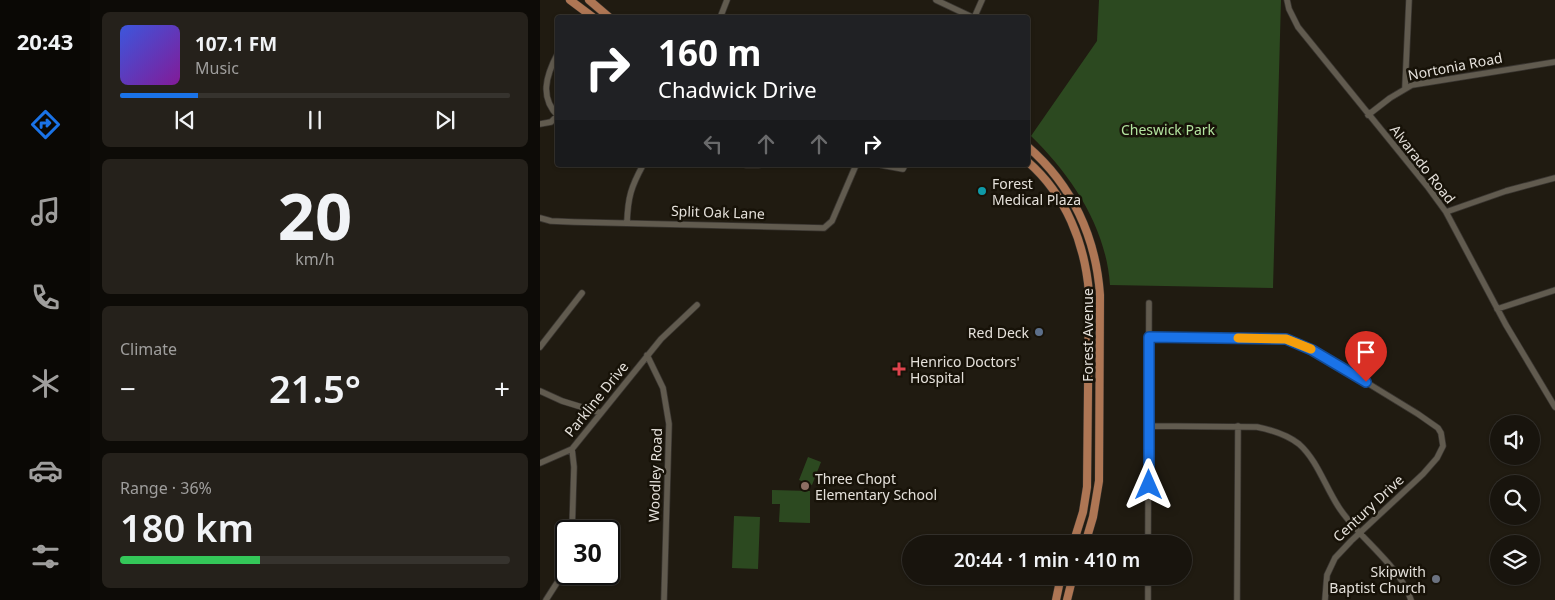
<!DOCTYPE html>
<html lang="en">
<head>
<meta charset="utf-8">
<style>
	:root { --surface:#18140d; --page:#25211b; --text:#f1f3f6; --muted:#9f9e9d; --line:#36332e; --accent:#1a73e8 }
	body { margin:0; font-family:"Noto Sans",sans-serif; background:var(--page); color:var(--text); height:100vh; display:flex; flex-direction:column; font-size:19px; white-space:nowrap }
	* { box-sizing:border-box; margin:0 }
	p { font-size:16px; color:var(--muted) }
	.icon { flex:none; width:28px; height:28px; fill:none; stroke:currentColor; stroke-width:2; stroke-linecap:round; stroke-linejoin:round }
	.map { position:relative; flex:1; overflow:hidden }
	.details { display:flex; flex-direction:column; gap:12px; padding:12px; background:#0d0b07; width:450px }
	.details>* { flex:none }
	.banner { position:absolute; left:15px; top:15px; width:475px; height:152px; border-radius:5px; box-shadow:0 1px 4px #0004,0 0 0 1px var(--line); background:#202124; color:#fff; overflow:hidden }
	.controls { position:absolute; left:950px; top:415px; display:grid; gap:10px }
	.controls a { display:grid; place-items:center; width:50px; height:50px; border-radius:50%; background:var(--surface); box-shadow:0 1px 4px #0004,0 0 0 1px var(--line); font-size:25px }
	.speed { position:absolute; left:15px; top:520px; display:flex; gap:10px; font-size:25px; font-weight:700; text-align:center }
	.speed>* { display:grid; place-content:center; width:65px; height:65px; border-radius:50%; background:var(--surface); box-shadow:0 1px 4px #0004,0 0 0 1px var(--line); line-height:1 }
	.speed .limit { border:2px solid #111; border-radius:8px; background:#fff; color:#111 }
	.pin { position:absolute; display:grid; place-items:center; width:42px; height:42px; color:#fff; margin:-51px -21px; border-radius:50% 50% 50% 0; rotate:-45deg; box-shadow:0 0 5px #0007 }
	.pin .icon { rotate:45deg }
	.me { position:absolute; width:55px; margin:-28px; rotate:0deg; stroke-linejoin:round; filter:drop-shadow(0 0 4px #0008) }
	.turn { display:flex; align-items:center; gap:18px; height:105px; padding:0 20px; font-size:22px }
	.turn .icon { width:65px; height:65px; stroke-width:2.5 }
	.turn b { display:block; font-size:35px; line-height:42px }
	.lanes { display:flex; align-items:center; height:48px; padding:0 20px; background:#0003; justify-content:center; gap:25px; direction:ltr }
	.lanes .off { opacity:.35 }
	.big { font-size:38px; font-weight:600; line-height:1.1 }
	.details .card { flex:1; display:flex; flex-direction:column; justify-content:center; gap:8px; min-width:0; padding:0 18px; border-radius:8px; background:var(--page) }
	.details .dial { align-items:center; gap:0 }
	.dial b { font-size:65px; line-height:1 }
	.song { display:flex; align-items:center; gap:15px }
	.cover { width:60px; height:60px; border-radius:8px; background:linear-gradient(135deg,hsl(230 70% 55%),hsl(290 70% 35%)) }
	.played { height:5px; border-radius:2px; background:linear-gradient(90deg,var(--accent) 20%,var(--line) 20%) }
	.keys { display:flex; justify-content:space-around; direction:ltr }
	.heat { display:flex; justify-content:space-between; align-items:center; font-size:28px; direction:ltr }
	.charge { height:8px; border-radius:4px; background:linear-gradient(90deg,#34c759 36%,var(--line) 0) }
	.trip { position:absolute; left:362px; top:535px; width:290px; height:50px; border-radius:25px; background:var(--surface); box-shadow:0 1px 4px #0004,0 0 0 1px var(--line); font-weight:600; line-height:50px; text-align:center }
	main { display:flex; flex:1; min-height:0 }
	.menu { display:flex; flex-direction:column; width:90px; justify-content:space-around; align-items:center; background:#0a0805; color:var(--muted) }
	.menu .icon { width:35px; height:35px }
	.menu .active { color:var(--accent) }
	.menu b { font-size:22px; color:var(--text) }
	.map>svg:first-child { display:block }
	.green { fill:#2c4920 }
	.lines { fill:none; stroke-linecap:round; stroke-linejoin:round }
	.minor-casing { stroke:#3a3631; stroke-width:7 }
	.major-casing { stroke:#3a3631; stroke-width:9 }
	.minor { stroke:#615b4f; stroke-width:5.5 }
	.major { stroke:#ae7654; stroke-width:8 }
	.route-casing { stroke:#114b97; stroke-width:12 }
	.route { stroke:#1a73e8; stroke-width:9 }
	.slow { stroke:#f59e0b; stroke-width:9 }
	.culture-dot { fill:#0f9aa8; stroke:#171208; stroke-width:2 }
	.service-dot { fill:#5c6f8a; stroke:#171208; stroke-width:2 }
	.health-dot { fill:#e0444e; stroke:#171208; stroke-width:2 }
	.education-dot { fill:#8d6e63; stroke:#171208; stroke-width:2 }
	.worship-dot { fill:#6b7280; stroke:#171208; stroke-width:2 }
	.labels { text-anchor:middle; dominant-baseline:central; stroke-width:5; stroke-linejoin:round; paint-order:stroke }
	.street-label { font-size:14px; fill:#e5e1db; stroke:#171208 }
	.park-label { font-size:14px; fill:#b3e49f; stroke:#171208 }
	.poi-label { font-size:14px; fill:#e5e1db; stroke:#171208; text-anchor:start }
</style>
</head>
<body>
<main>
<nav class="menu">
<b>20:43</b>
<svg class="icon active" aria-label="directions" viewBox="0 0 24 24"><path d="M12 3l9 9-9 9-9-9zM9 14v-3h6M13 9l2 2-2 2"/></svg>
<svg class="icon" aria-label="music" viewBox="0 0 24 24"><path d="M9 18V5l10-2v13"/><circle cx="6" cy="18" r="3"/><circle cx="16" cy="16" r="3"/></svg>
<svg class="icon" aria-label="phone" viewBox="0 0 24 24"><path d="M5 4h4l2 5-3 2q2 4 5 5l2-3 5 2v4C11 20 4 13 5 4z"/></svg>
<svg class="icon" aria-label="climate" viewBox="0 0 24 24"><path d="M12 3v18M4 7l16 10M4 17L20 7"/></svg>
<svg class="icon" aria-label="car" viewBox="0 0 24 24"><path d="M5 17H2v-5l4-1 3-4h7l3 4 3 1v5h-3M9 17h6M6 11h13"/><circle cx="7" cy="17" r="2"/><circle cx="17" cy="17" r="2"/></svg>
<svg class="icon" aria-label="filters" viewBox="0 0 24 24"><path d="M4 7h16M4 17h16"/><circle cx="9" cy="7" r="2"/><circle cx="15" cy="17" r="2"/></svg>
</nav>
<section class="details">
<div class="card">
<div class="song"><i class="cover"></i><div><b>107.1 FM</b><p>Music</p></div></div>
<div class="played"></div>
<div class="keys"><svg class="icon" aria-label="previous" viewBox="0 0 24 24"><path d="M18 5L8 12l10 7zM5 5v14"/></svg><svg class="icon" aria-label="pause" viewBox="0 0 24 24"><path d="M8 5v14M16 5v14"/></svg><svg class="icon" aria-label="next" viewBox="0 0 24 24"><path d="M6 5l10 7-10 7zM19 5v14"/></svg></div>
</div>
<div class="card dial"><b>20</b><p>km/h</p></div>
<div class="card"><p>Climate</p>
<div class="heat"><a>−</a><b class="big">21.5°</b><a>+</a></div>
</div>
<div class="card"><p>Range · 36%</p><b class="big">180 km</b><div class="charge"></div></div>
</section>
<div class="map">
<svg width="1015" height="600" viewBox="0 0 1015 600">
	<rect width="100%" height="100%" fill="#201b11"/>
	<path class="green" d="M559,0H741L733,288L570,285C566,227 532,176 491,136L557,41Z
		M268,457L281,462L272,485L259,480Z
		M232,490L270,491V523L239,522L240,504H232Z
		M194,516L220,517L218,569L192,568Z"/>
	<g class="lines">
		<defs>
			<path id="minor" d="M396,0L434,18
				M747,0L749,9L758,27L887,186L906,212L966,325L1015,407
				M180,18L187,0
				M434,18L442,0
				M18,53C5,77 0,98 18,116
				M865,88L869,0
				M828,115L850,98L872,85L1015,62
				M0,124L11,122L17,116
				M206,165H219
				M341,165L363,169L365,165
				M906,212L966,191L1015,178
				M0,218L11,221L34,222L284,228L292,221L316,165
				M87,222C88,197 91,187 103,165
				M957,309L1015,290
				M609,337L719,338L753,340L785,357L878,414L898,428L901,433L903,446L897,458L883,474L811,541L795,558L787,575L785,600
				M0,347L42,293
				M107,355L123,388L129,424L124,600
				M0,391L22,401L61,413
				M609,426L717,427C732,430 746,434 759,444C777,460 785,486 798,506C817,537 860,565 871,600
				M0,463L32,449
				M32,531L34,467L32,449L121,339L157,305
				M608,544L609,303
				M6,600L22,575L26,564
				M608,600V576
				M697,600L698,426"/>
			<path id="major" d="M30,0L54,18
				M49,0L70,18
				M488,147C532,185 556,237 560,295L559,481L553,517L545,544
				M488,162C526,195 545,244 549,293L547,487L543,512L533,544
				M516,600L521,576
				M527,600L533,576"/>
		</defs>
		<use href="#minor" class="minor-casing"/>
		<use href="#major" class="major-casing"/>
		<use href="#minor" class="minor"/>
		<use href="#major" class="major"/>
	</g>
	<g class="lines">
		<defs>
			<path id="route" d="M609,485V337L746,339L772,350L826,382"/>
		</defs>
		<use href="#route" class="route-casing"/>
		<use href="#route" class="route"/>
		<path class="slow" d="M698,338L746,339L771,349"/>
	</g>
	<circle class="culture-dot" cx="442" cy="191" r="5"/>
	<circle class="service-dot" cx="499" cy="332" r="5"/>
	<path class="health-dot" d="M356.5 361.5h5v5h5v5h-5v5h-5v-5h-5v-5h5z"/>
	<circle class="education-dot" cx="265" cy="486" r="5"/>
	<circle class="worship-dot" cx="896" cy="579" r="5"/>
	<g class="labels">
		<g class="street-label">
			<text transform="translate(915 66) rotate(-11)">Nortonia Road</text>
			<text transform="translate(883 164) rotate(52)">Alvarado Road</text>
			<text transform="translate(178 212) rotate(2)">Split Oak Lane</text>
			<text transform="translate(547 335) rotate(-90)">Forest Avenue</text>
			<text transform="translate(56 399) rotate(-51)">Parkline Drive</text>
			<text transform="translate(115 475) rotate(-88)">Woodley Road</text>
			<text transform="translate(828 508) rotate(-43)">Century Drive</text>
		</g>
		<g class="park-label">
			<text x="628" y="129">Cheswick Park</text>
		</g>
		<g class="poi-label">
			<text x="452" y="183">Forest<tspan x="452" dy="16">Medical Plaza</tspan></text>
			<text x="489" y="332" text-anchor="end">Red Deck</text>
			<text x="370" y="361">Henrico Doctors'<tspan x="370" dy="16">Hospital</tspan></text>
			<text x="275" y="478">Three Chopt<tspan x="275" dy="16">Elementary School</tspan></text>
			<text x="886" y="571" text-anchor="end">Skipwith<tspan x="886" dy="16">Baptist Church</tspan></text>
		</g>
	</g>
</svg>
<div class="controls">
<a><svg class="icon" aria-label="sound" viewBox="0 0 24 24"><path d="M4 9h4l5-4v14l-5-4H4zM17 9q2 3 0 6"/></svg></a>
<a><svg class="icon" aria-label="search" viewBox="0 0 24 24"><circle cx="10" cy="10" r="6"/><path d="M15 15l6 6"/></svg></a>
<a><svg class="icon" aria-label="layers" viewBox="0 0 24 24"><path d="M12 4l9 5-9 5-9-5zM3 14l9 5 9-5"/></svg></a>
</div>
<div class="speed"><div class="limit">30</div></div>
<div class="pin" style="left:826px;top:382px;background:#d93025"><svg class="icon" aria-label="arrive" viewBox="0 0 24 24"><path d="M6 21V4h12l-3 4 3 4H6"/></svg></div>
<svg class="me" style="left:609px;top:485px" viewBox="-20 -20 40 40"><path d="M0-17L14 15 0 8-14 15z" fill="#1a73e8" stroke="#fff" stroke-width="4"/></svg>
<div class="trip">20:44 · 1 min · 410 m</div>
<div class="banner">
<div class="turn"><svg class="icon" aria-label="right" viewBox="0 0 24 24"><path d="M7 20v-9h11M14 6l5 5-5 5"/></svg><div><b>160 m</b>Chadwick Drive</div></div>
<div class="lanes"><svg class="icon off" aria-label="left" viewBox="0 0 24 24"><path d="M17 20v-9H6M10 6l-5 5 5 5"/></svg><svg class="icon off" aria-label="ahead" viewBox="0 0 24 24"><path d="M12 20V5M6 11l6-6 6 6"/></svg><svg class="icon off" aria-label="ahead" viewBox="0 0 24 24"><path d="M12 20V5M6 11l6-6 6 6"/></svg><svg class="icon" aria-label="right" viewBox="0 0 24 24"><path d="M7 20v-9h11M14 6l5 5-5 5"/></svg></div>
</div>
</div>
</main>
</body>
</html>
